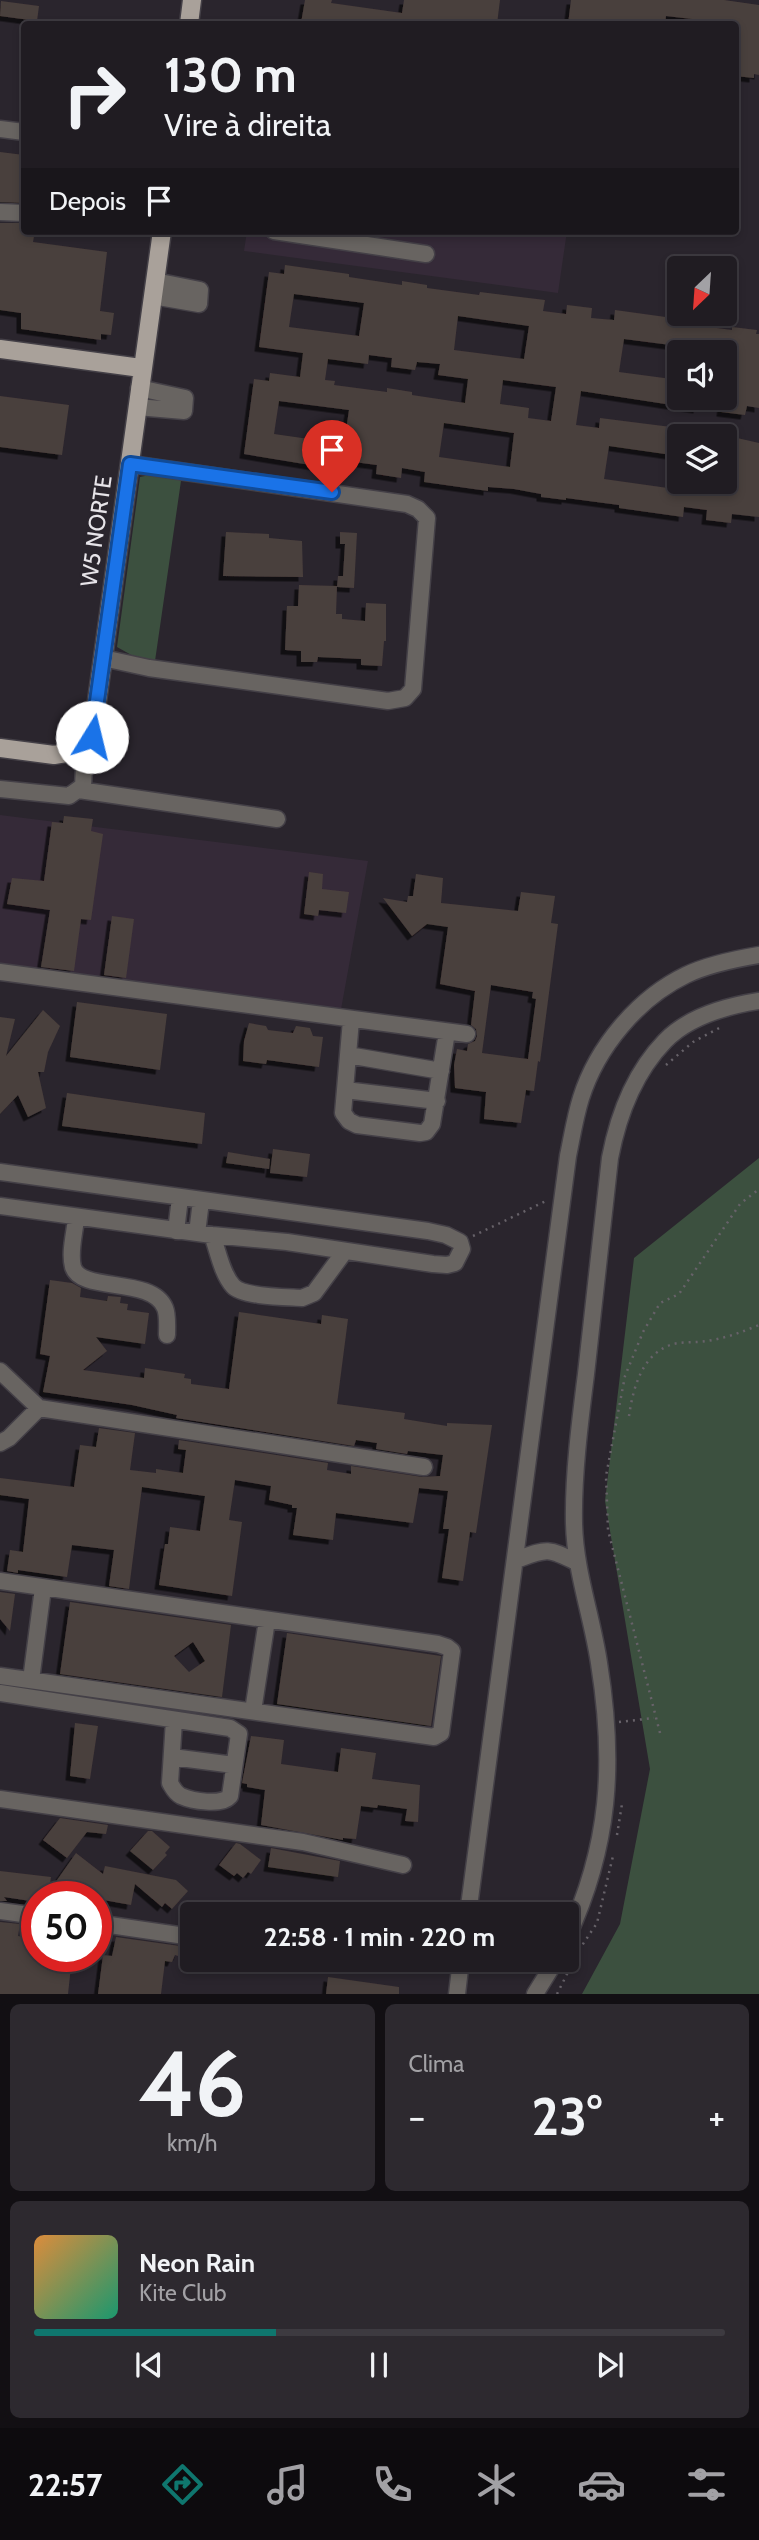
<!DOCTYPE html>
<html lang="pt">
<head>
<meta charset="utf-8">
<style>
	:root { --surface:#201c22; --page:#2d292f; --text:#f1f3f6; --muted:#a2a1a5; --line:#3d3a40; --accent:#0f766e }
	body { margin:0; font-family:Cabin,sans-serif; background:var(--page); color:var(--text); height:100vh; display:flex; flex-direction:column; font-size:26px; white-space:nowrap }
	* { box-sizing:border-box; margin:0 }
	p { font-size:23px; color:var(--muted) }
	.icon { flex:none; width:38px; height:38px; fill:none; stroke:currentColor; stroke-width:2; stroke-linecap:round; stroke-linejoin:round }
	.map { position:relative; height:1994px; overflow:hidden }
	.panel { display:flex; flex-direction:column; gap:10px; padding:10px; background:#120f13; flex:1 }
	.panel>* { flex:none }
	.hud { position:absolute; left:21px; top:21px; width:718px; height:214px; border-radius:7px; box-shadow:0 4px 10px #0003,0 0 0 2px var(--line); background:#201c22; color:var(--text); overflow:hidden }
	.needle { width:46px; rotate:205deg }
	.buttons { position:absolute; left:667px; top:256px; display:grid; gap:14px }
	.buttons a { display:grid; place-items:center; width:70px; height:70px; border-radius:7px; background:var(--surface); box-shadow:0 4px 10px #0003,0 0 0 2px var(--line); font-size:35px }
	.speed { position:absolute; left:21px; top:1881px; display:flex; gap:14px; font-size:35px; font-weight:700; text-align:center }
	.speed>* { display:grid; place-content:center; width:91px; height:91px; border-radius:50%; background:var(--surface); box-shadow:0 4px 10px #0003,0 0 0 2px var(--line); line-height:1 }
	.speed .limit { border:10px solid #d22; background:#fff; color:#111 }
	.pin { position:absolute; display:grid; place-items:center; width:60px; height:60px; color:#fff; margin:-72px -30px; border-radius:50% 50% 50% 0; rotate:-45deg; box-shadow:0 0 7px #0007 }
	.pin .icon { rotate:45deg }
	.me { position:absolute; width:77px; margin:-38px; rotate:9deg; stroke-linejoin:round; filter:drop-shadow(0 0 5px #0008) }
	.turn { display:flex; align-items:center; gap:24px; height:147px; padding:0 28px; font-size:32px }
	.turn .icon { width:91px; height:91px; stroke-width:2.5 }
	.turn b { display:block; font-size:49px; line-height:60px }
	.then { display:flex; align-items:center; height:66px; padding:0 28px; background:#0003; gap:14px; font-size:26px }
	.big { font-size:52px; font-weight:800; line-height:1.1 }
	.panel .tile { flex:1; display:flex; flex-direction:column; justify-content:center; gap:10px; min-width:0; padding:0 24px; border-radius:10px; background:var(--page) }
	.panel .dial { align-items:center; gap:0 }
	.dial b { font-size:91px; line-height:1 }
	.song { display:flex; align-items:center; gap:21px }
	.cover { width:84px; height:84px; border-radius:10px; background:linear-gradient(135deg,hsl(30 70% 55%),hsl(160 70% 35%)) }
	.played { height:7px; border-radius:4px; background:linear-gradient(90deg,var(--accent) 35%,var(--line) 35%) }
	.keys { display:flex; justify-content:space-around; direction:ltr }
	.heat { display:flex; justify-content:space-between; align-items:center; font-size:38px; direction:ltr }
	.panel .tiles { flex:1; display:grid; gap:10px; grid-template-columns:1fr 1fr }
	.tile:last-child { grid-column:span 2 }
	.trip { position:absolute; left:180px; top:1902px; width:399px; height:70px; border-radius:7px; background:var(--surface); box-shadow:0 4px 10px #0003,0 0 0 2px var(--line); font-weight:800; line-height:70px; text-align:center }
	.tabs { display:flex; height:112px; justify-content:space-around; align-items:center; background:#0d0b0e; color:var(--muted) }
	.tabs .icon { width:49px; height:49px }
	.tabs .selected { color:var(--accent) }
	.tabs b { font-size:32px; color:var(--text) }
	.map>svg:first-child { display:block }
	.education { fill:#352a38 }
	.green { fill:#3c503f }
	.building { fill:#4a3f3c; fill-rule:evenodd; filter:url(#shadow) }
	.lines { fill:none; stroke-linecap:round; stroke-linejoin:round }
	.minor-casing { stroke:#444047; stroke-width:19 }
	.major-casing { stroke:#444047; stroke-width:21 }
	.path { stroke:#676269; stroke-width:2.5; stroke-dasharray:2 5; stroke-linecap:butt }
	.minor { stroke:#686461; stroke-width:16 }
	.major { stroke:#a9a19a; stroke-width:18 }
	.route-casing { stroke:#114b97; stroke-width:18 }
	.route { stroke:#1a73e8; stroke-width:12 }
	.labels { text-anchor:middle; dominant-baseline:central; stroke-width:5; stroke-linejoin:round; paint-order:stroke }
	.street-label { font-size:23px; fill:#e7e4e9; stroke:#2a252d }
</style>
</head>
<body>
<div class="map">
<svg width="759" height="1994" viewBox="0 0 759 1994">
	<defs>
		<filter id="shadow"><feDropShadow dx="-4.5" dy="4.5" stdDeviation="0" flood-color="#0009"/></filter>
	</defs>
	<rect width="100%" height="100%" fill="#2a252d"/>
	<path class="education" d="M247,231H567L558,293L244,251Z
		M0,815L368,861L340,1015L0,969Z"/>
	<path class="green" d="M160,473L182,474L155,661L135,657L117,647L140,477Z
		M759,1158V1994H582L620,1924L650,1769L605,1501L634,1258Z"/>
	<path class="building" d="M305,0H332L331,3L402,13L404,0H500L497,24H309L301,23Z
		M571,0H724L759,5V75L754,74V78L735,76V24L666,16L665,24H568Z
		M1,1L39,6L37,21L0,16Z
		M0,152L24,155V203L0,202Z
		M0,223H24V231H35L33,242L107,252L100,311L114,313L111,335L101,334V340L21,329V313L0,310Z
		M285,265L349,274V277L402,285V281L427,285V288L479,295L480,292L545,300L543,311L566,314L567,305L592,308L591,318L614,320L615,310L680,319L679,323L732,330V327L757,330L756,334H759V408L747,406L745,415L721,412L729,352H693L694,348L624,339L619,372L679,380V397H699L698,409L581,391L576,425L599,428L600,418L679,428V456L609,446L604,479L675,489L676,481H724V435L759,443V517L732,514L731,523L706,520L707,510L684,507L683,517L619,508V505L566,498V500L541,497V494L514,489L488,487V491L424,482L425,472L402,468L401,478L376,474L377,465L354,462L353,472L244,454L254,379L269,381L270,373L300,377L303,353L259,347L269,272L284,274ZM294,294L364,303L359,336L289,327ZM458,316L529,326L524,359L454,350ZM369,355L392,358L391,367L415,370L417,362L440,364L438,375L468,379L465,403L412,395V392L387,388V392L334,385L335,381L325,380L328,359L368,364ZM503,380L556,387L551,421L528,418L529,408L500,404ZM279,401L349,410L344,444L274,434ZM444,423L514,433L510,467L439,457Z
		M0,396L69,405L62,455L0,447Z
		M226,532L269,534V538L302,541L303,577L223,576Z
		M340,532L357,533L354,588L337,587L338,576H343L345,544H340Z
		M299,585L337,586L336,614H342V619L365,621L366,603L386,604V641H384L382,666L361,665V659L318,657L317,662H301V651L285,650L287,606H298Z
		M64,816L93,819L91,831L103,834L91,920L81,919L74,971L41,967L50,910L7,904L12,878L44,881L52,822L63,823Z
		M309,872L323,874L322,889L349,892L346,913L319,910L318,916L304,914Z
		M416,874L443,878L441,903L518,911L521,892L555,896L551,923L558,924L540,1062L538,1061L534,1091L526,1090L521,1123L484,1119L486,1092L455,1088L454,1065L457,1049L467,1051L468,1044L475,1041L477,1036L476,1029L471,1025L475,991L440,984L448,927L427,924L412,936L383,898L407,902L408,896H413ZM491,985L533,992L532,998L536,999L528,1059L482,1053Z
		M112,916L134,919L126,978L104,975Z
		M77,1002L167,1014L160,1070L70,1057Z
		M43,1010L60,1026L48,1052L44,1072H38L46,1108L28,1117L18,1095L0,1114V1017L15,1019L6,1056Z
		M249,1023L266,1026L268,1030L293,1033L296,1026L310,1028L313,1036L323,1037L319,1067L267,1060L266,1064L243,1061L244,1041Z
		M67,1093L205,1113L202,1144L62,1126Z
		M273,1149L310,1154L307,1177L270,1173Z
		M228,1152L270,1159L269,1169L226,1163Z
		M50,1280L72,1283L81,1288L80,1297L107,1301L108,1296L121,1297L120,1303L128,1304L127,1310L149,1313L145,1344L96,1337L107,1351L83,1370L113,1374L144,1378L145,1368L185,1374L184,1378L191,1379V1384L229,1389L239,1312L321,1324L322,1315L348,1319L337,1404L405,1413L404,1419L447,1426V1423L492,1425L476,1533L470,1532L463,1581L442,1578L449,1529H443L448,1491L419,1488L413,1523L336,1513L333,1540L293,1535L297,1508H292V1505L269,1500L271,1486L235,1480L229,1520L242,1522L232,1596L159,1585L165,1544H168L170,1527L200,1531L205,1496L142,1487L129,1589L109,1586L114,1550L72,1545L67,1577L18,1570V1573L7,1571L10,1550L23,1552L29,1499L0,1495V1478L74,1487L80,1445L96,1447L99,1428L135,1433L130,1470L156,1473V1469L183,1473L186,1450L178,1449L179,1440L328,1463L327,1470L351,1474V1466L422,1477L440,1476L443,1455L408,1451L407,1454L376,1449L377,1443L356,1440L354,1446L176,1418L177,1415L132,1405L43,1392L50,1356L40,1354Z
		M0,1592L15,1594L10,1631L0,1619Z
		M70,1602L231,1625L222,1697L60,1674ZM193,1642L205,1661L189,1672L174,1656Z
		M287,1633L441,1656L431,1726L277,1704Z
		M75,1723L98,1726L90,1779L70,1776Z
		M251,1736L284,1740L281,1764L338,1772L341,1748L376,1753L372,1779L420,1785L418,1822L405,1821L407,1809L378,1805L377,1808L361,1806L356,1839L343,1838V1840L261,1825L265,1790L247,1787V1784L242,1783Z
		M60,1818L108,1825L106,1834L87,1832L67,1858L43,1840Z
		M148,1831H152L170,1847L165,1853L167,1855L153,1870L130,1851Z
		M236,1843L240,1844L261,1860L251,1874L248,1872L243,1878L237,1873L234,1876L219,1865Z
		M271,1848L340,1861L338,1877L268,1867Z
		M76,1853L103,1874L105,1866L176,1880L188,1891L172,1909L165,1903L162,1907L135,1884L131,1905L87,1897L77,1889L74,1893L57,1880Z
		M0,1871L51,1877L48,1897H37V1902L4,1897L7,1901H0Z
		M0,1922L20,1924L18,1936L37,1939V1956L72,1957L68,1994H0Z
		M116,1937L180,1946L178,1956L175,1955L172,1962L165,1961L161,1994H98L103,1955L112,1956Z
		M328,1977L399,1987V1994H326Z"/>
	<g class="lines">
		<defs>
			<path id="minor" d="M0,129L24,132
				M0,212L24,213
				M274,231L426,254
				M153,296L199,304L200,290L155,281
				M137,407L184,411L185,398L139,388
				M103,658L149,668L388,701L405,698L413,689L427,518L418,509L407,504L130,464
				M0,789L69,796L83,786L85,750
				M79,790L277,819
				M0,972L467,1034
				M351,1020L343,1113L349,1121L357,1125L420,1133L426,1132L432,1124L447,1032
				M348,1055L441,1071
				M345,1090L437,1101
				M0,1172L428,1231L446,1235L460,1242L462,1249L455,1263L447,1265L433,1264L287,1242L212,1235L0,1206
				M76,1218C75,1232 69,1252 73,1267C81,1293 152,1276 165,1308C168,1315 167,1326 167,1335
				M176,1231L180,1198
				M197,1233L201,1201
				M212,1235C218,1251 222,1274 233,1286C243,1297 286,1297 302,1298L314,1293L345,1251
				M0,1371L39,1408L424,1467
				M0,1443L9,1438L39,1408
				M516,1560C546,1549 547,1547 576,1562
				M0,1581L438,1644L447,1647L452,1651L441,1733L434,1737L0,1676
				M31,1680L43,1588
				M0,1693L230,1728L239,1734L230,1796C222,1806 192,1801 181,1796C175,1793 173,1788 170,1783L174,1720
				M253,1711L267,1620
				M172,1757L234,1765
				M0,1799L303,1842L403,1865
				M0,1911L37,1916
				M468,1914L568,1156C572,1137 575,1117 581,1098C597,1047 638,998 686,975C709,964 735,959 759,955
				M96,1923L192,1937
				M567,1938C610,1846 615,1763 599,1663C592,1616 575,1571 574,1523C573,1476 580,1421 586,1374C594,1302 602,1230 610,1158C618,1116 634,1073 665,1041C688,1017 727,1006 759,1001
				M360,1960L386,1964
				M457,1994L461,1960
				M535,1994L556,1960"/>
			<path id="major" d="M189,24L192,0
				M0,349L141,368
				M0,748L54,755L85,750L92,737L162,231"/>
		</defs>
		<use href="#minor" class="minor-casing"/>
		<use href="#major" class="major-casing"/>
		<path class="path" d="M666,1065L693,1042L721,1027
			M473,1236L546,1201
			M629,1416C633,1389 641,1356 670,1345C681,1341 696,1343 707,1341C726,1338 742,1332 759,1325
			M619,1722L654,1718
			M660,1733L608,1530L606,1476L625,1376L643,1332L660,1303L679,1294L740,1204L759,1189
			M617,1835L622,1804
			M557,1994L579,1950L597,1923L613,1856"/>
		<use href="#minor" class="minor"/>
		<use href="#major" class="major"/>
	</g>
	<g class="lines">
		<defs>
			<path id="route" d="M92,737L130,464L332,492"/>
		</defs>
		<use href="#route" class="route-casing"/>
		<use href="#route" class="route"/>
	</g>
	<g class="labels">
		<g class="street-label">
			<text transform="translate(96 531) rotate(-82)">W5 NORTE</text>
		</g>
	</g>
</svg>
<div class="buttons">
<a><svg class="needle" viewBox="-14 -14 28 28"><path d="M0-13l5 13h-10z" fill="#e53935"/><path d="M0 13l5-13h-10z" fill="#a2a1a5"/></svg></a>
<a><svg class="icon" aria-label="sound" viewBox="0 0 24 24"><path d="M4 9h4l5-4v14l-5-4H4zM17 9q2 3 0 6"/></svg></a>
<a><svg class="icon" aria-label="layers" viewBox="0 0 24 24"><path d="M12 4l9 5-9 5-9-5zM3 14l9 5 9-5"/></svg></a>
</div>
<div class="speed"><div class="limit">50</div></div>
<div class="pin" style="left:332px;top:492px;background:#d93025"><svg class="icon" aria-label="arrive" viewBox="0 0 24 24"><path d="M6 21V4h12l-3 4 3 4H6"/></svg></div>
<svg class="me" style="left:92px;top:737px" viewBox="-20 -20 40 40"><circle r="19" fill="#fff"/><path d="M0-13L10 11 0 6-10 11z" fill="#1a73e8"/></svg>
<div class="trip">22:58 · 1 min · 220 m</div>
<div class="hud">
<div class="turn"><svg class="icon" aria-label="right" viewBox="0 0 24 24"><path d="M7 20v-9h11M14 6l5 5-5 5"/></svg><div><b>130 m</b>Vire à direita</div></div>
<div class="then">Depois<svg class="icon" aria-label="arrive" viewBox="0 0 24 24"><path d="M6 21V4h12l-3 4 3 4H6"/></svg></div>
</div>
</div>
<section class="panel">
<div class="tiles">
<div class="tile dial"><b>46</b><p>km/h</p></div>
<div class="tile"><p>Clima</p>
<div class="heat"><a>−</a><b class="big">23°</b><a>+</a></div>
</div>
<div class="tile">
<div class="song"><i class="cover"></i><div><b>Neon Rain</b><p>Kite Club</p></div></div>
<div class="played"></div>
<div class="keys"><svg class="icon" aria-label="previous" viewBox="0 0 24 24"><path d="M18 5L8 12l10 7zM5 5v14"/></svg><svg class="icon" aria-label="pause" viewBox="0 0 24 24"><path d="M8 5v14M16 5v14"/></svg><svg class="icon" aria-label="next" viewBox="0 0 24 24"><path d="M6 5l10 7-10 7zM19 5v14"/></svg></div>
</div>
</div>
</section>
<nav class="tabs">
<b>22:57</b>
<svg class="icon selected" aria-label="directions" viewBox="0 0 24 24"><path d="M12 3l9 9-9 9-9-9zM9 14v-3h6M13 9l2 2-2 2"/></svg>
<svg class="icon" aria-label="music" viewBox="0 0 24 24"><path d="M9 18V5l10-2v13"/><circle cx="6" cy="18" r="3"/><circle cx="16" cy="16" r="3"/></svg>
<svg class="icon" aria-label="phone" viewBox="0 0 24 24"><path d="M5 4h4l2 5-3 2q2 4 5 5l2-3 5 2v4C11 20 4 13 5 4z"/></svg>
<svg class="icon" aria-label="climate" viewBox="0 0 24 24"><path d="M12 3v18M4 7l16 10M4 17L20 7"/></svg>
<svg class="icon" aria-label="car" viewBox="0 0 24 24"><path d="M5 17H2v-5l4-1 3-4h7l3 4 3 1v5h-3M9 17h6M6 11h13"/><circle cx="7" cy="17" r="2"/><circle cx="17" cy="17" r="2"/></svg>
<svg class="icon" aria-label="filters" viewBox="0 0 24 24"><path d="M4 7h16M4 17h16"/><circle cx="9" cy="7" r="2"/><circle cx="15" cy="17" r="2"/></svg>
</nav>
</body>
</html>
